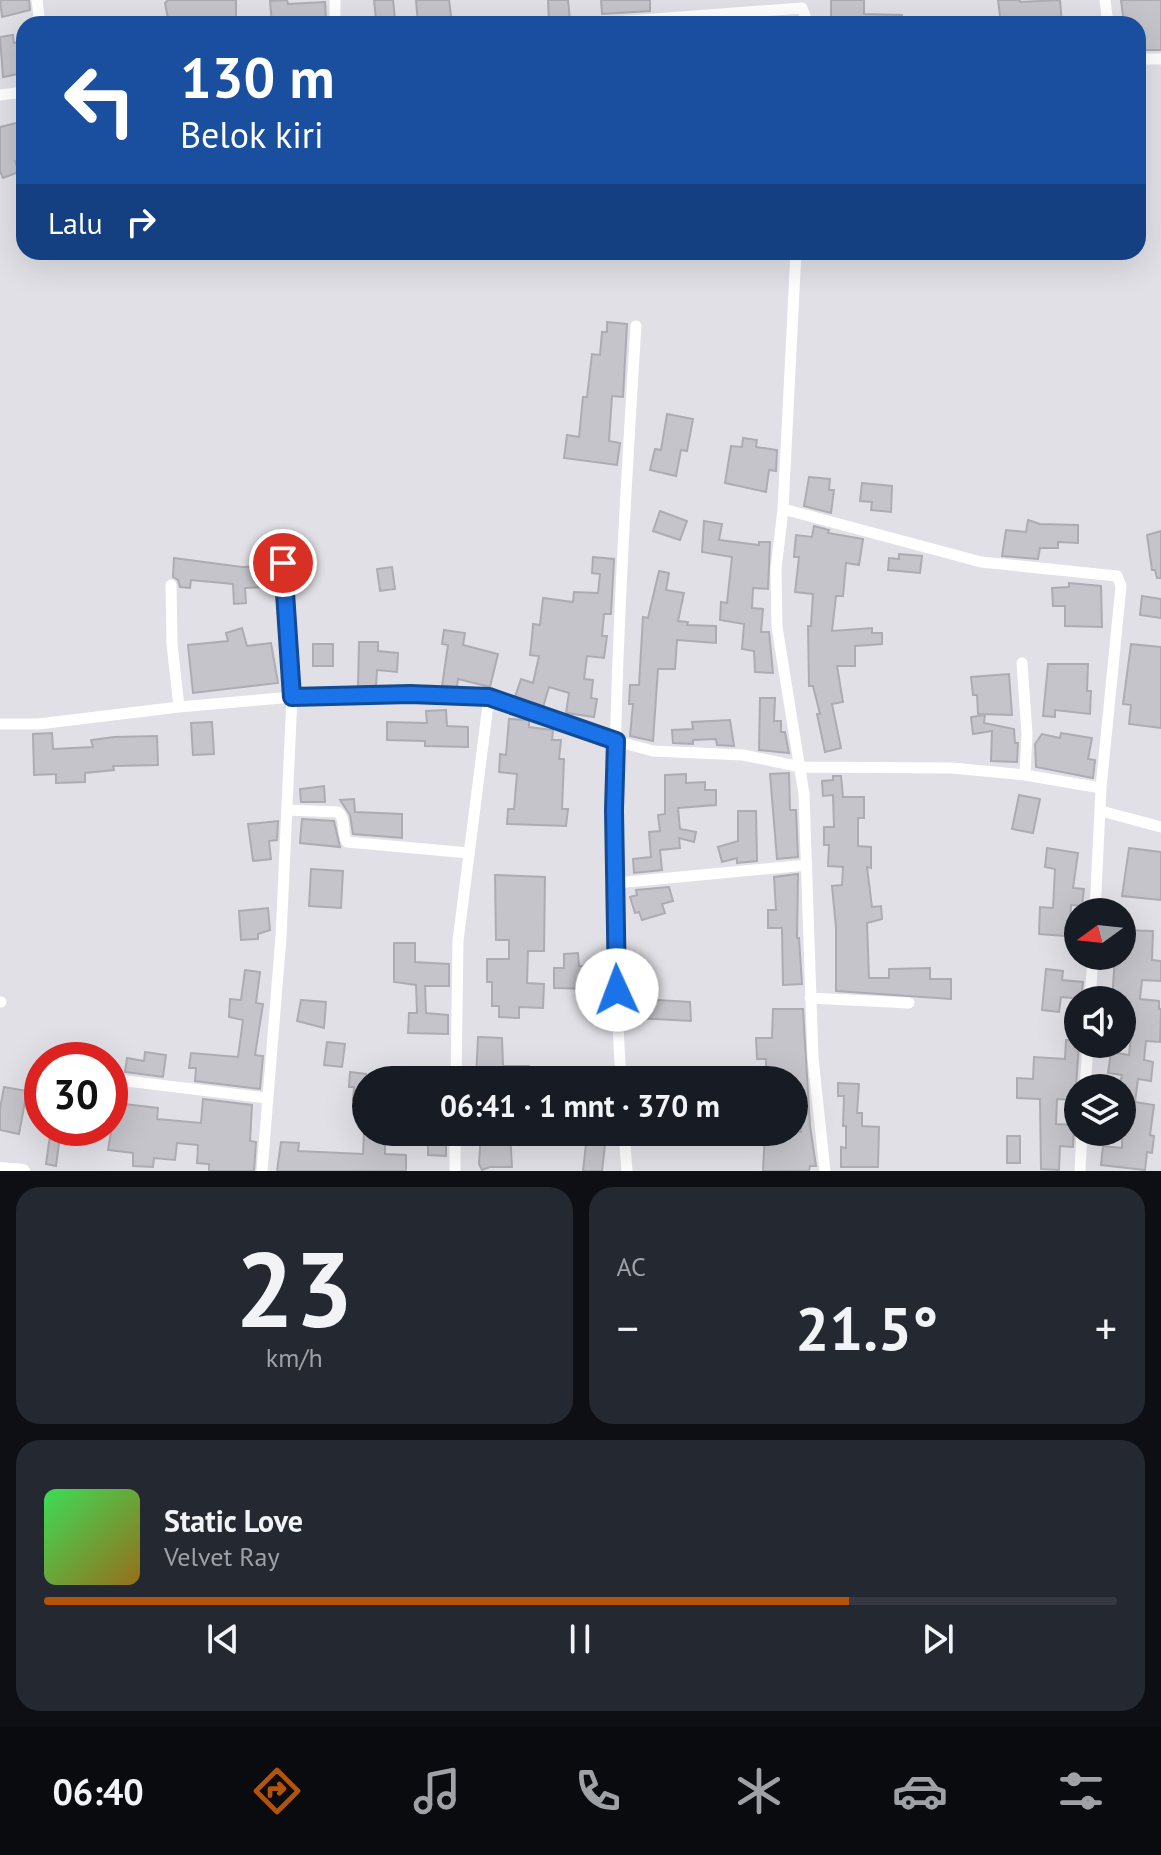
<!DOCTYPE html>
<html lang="id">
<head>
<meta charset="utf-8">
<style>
	:root { --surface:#171b24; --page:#242831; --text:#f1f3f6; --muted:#9ea1a6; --line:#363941; --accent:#b45309 }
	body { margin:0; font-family:"PT Sans",sans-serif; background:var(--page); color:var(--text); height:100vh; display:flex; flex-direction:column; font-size:30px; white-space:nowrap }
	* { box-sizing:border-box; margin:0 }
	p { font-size:26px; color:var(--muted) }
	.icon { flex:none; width:44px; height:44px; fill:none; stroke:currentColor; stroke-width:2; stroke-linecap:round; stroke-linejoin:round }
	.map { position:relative; height:1171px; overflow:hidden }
	.side { display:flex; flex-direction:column; gap:16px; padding:16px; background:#0d0f14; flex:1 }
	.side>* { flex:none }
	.banner { position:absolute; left:16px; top:16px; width:1130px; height:244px; border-radius:24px; box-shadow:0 8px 32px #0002; background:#1a4fa0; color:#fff; overflow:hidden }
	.needle { width:52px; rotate:255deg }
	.buttons { position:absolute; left:1064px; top:898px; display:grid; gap:16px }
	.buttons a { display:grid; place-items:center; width:72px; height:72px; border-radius:50%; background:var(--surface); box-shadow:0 8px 32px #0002; font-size:40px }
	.speed { position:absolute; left:24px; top:1042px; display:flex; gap:16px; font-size:40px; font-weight:700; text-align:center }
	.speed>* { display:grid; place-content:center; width:104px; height:104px; border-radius:50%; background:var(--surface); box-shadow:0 8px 32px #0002; line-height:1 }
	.speed .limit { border:12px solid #d22; background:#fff; color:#111 }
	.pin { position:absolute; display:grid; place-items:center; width:68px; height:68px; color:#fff; margin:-34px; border:4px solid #fff; border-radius:50%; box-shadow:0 2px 8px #0007 }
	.me { position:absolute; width:88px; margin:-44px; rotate:358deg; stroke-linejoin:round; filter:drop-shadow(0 0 6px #0008) }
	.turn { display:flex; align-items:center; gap:28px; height:168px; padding:0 32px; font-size:36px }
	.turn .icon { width:104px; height:104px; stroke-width:2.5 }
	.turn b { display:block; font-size:56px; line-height:68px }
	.then { display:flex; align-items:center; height:76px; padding:0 32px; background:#0003; gap:16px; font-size:30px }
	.big { font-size:60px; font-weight:700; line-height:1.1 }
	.side .tile { flex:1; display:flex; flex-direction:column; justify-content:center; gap:12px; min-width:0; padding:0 28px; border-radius:24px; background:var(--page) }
	.side .dial { align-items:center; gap:0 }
	.dial b { font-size:104px; line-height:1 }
	.song { display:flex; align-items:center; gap:24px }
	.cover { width:96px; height:96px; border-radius:12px; background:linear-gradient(135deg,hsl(130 70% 55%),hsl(40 70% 35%)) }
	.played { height:8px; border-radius:4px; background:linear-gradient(90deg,var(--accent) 75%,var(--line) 75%) }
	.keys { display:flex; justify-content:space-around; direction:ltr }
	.heat { display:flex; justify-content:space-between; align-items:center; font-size:44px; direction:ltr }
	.side .tiles { flex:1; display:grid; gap:16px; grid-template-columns:1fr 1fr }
	.tile:last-child { grid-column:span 2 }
	.trip { position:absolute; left:352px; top:1066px; width:456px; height:80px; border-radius:40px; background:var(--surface); box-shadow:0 8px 32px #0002; font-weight:700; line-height:80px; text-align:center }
	.dock { display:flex; height:128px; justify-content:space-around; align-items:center; background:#090b0e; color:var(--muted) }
	.dock .icon { width:56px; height:56px }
	.dock .selected { color:var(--accent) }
	.dock b { font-size:36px; color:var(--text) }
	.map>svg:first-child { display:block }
	.building { fill:#c4c4ca; stroke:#acacb2; stroke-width:2 }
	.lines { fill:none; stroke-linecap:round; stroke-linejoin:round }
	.minor { stroke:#fff; stroke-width:11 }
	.tertiary { stroke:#fff; stroke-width:14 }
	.route-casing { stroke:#114b97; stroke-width:20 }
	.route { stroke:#1a73e8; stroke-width:14 }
</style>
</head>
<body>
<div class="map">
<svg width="1161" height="1171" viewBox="0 0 1161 1171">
	<rect width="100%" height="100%" fill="#e1e0e6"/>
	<path class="building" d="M0,0H29L30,10L2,17Z
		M168,0H236V20H218V24H169L165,3Z
		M287,0L288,4L325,2L326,19L299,21V24H272L270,1Z
		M374,0H393L395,19L376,20Z
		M416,0H449L452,24H418Z
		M548,0H568L570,20L549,22Z
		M601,0H650V11L602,14Z
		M831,0H864V14L902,15V24H831Z
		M998,0H1020V2L1060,0L1062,24H1001Z
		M1121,0H1161V50H1138V24H1124Z
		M13,35L14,43L24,41V73L3,77L0,37Z
		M24,121V159L15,161L19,172L3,178L0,171V127Z
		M607,322L627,324L623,397L612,396L609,441L620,443L617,465L564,458L567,435L579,437L583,397H587L592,354L600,355L602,332H607Z
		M667,414L693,419L687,451L681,450L676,476L650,470L655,449L661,450Z
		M743,438L757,440L756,447L777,450L776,471L769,470L766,492L725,483L731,446L742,447Z
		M809,477L830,479L829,490H834L831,513L804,506Z
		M862,483L892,486L891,512L871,510L872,502L860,501Z
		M660,511L687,521L680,540L653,531Z
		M1028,520L1040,524L1078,525V543L1058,542V548H1040L1038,559L1002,556L1006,530L1026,532Z
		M704,521L722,524L719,540L759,545V542H770L768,589L753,588L752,608L763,609L761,632H769L773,673L755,672L754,651L742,649L744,624L720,620L721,602L727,603L732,557L702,552Z
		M814,526L829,530L828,533L863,539L859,565L846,563L843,596H836L832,631L872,628V633H882V644L855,646V666H837L843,702L832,704L841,748L825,752L817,714H820L813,686H809L808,626H811L813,594L795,592L799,557H794L796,535L812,537Z
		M1161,531V578H1157L1155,570H1152L1147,535Z
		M899,554L922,556L920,573L888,570L889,558L899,559Z
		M593,557L614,559L611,614H604L602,636H607L604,658L587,656L584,679L593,680L591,698L597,699L594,717L566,713L569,693L549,687L543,707L515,697L521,679L533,683L539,656L530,655L532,637L533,624L540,625L543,598L573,602L574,592L598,593L600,574L592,573Z
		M174,558L242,567L266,566L267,587L245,588L246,603L234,604L233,584L191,580L190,588L180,587L178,580L173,577Z
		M392,567L395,589L380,591L377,569Z
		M659,571L669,573L666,590L684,593L678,621L688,622L687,625L716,626V643L677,640L675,669H658L653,741L630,736L633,704H629L630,685H639L643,617L648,618Z
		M1069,583L1101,586L1102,627L1065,626V606H1053L1052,588L1069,587Z
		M1142,596L1161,599V618L1140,615Z
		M242,628L247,646L271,643L278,683L193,693L188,645L228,641L226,633Z
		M444,630L465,633L463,645L498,654L490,687L458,679L457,687L442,686L448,645L442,644Z
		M359,642H378V651L398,653L397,672L377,670L376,686L358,687Z
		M313,644H333V666H313Z
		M1131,644L1161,647V728L1129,724L1131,705L1123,704Z
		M1048,664H1088L1087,691H1091L1090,714L1055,710V717L1043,716Z
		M1009,674L1012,715L978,714L977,695H973L971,677Z
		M760,698H775L774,721H781V732H785L789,753L759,750Z
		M446,710L447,726L468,727V747L425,746V741L387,740V722L427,723L426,711Z
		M985,715L984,723L1014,729L1015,743H1018L1017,762L991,761L992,731L973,734L971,717Z
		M509,719L529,720V727L553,730L552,740H561L559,759H564L562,809H568L566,826L507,824L508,809H514L517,774L499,772L500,754L506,755Z
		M730,720L734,746L717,745L716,739L693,740V744L673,743L672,730L693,729L692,722Z
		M212,722L214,754L193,755L191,723Z
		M52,733L53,749L93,747L91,740L114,737L157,736L158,765L113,766L114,770L85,773V782L56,783V774L34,775L33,734Z
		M1061,733L1092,738L1088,759L1095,760L1093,778L1036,767L1035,744L1042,734L1060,738Z
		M789,773L790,810H796L798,857L777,859L770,774Z
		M686,774V783L705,782V790H716V805L678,808L680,829L696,832L694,842L679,838L680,848L660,850L662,870L634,873L633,859L651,857L649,832L660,831L658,815L665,814V775Z
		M833,776H841L843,797H864V818H858V846L871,847V868L867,867L872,907L881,906L882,919L867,923L869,978H889V969L930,968V979H951V999L836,991V928L832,886L842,885L843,867L828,866L829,845H824V827H834L833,795L823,796L822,781L833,780Z
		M324,786L325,802H301L300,789Z
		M1019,795L1040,799L1033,833L1012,829Z
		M354,799L355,812L402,814V838L353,834L350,815L340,800Z
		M738,811H756L757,861L737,863V858L722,862L718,847L738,841Z
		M302,819L334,821L340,847L300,843Z
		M278,821L277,840L269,841L271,859L253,861L248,824Z
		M1047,848L1078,853L1073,888L1084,889L1082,906L1071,905L1070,928H1065V936L1039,934L1040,907L1053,908L1055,869L1045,867Z
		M1129,848L1161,852V900L1122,896Z
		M311,869L343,871L341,908L309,906Z
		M798,874L797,938H799L802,984L783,985L782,928H768V910H776L774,877Z
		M495,875L545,877L544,951H528L527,983L544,984L543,1008L519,1007V1018L499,1017V1006H492V982H487V959H509V940H496Z
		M669,887L673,901L662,904L665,913L642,920L639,912L635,913L630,897L637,895L636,890Z
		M268,908L270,930L258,934V939L241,940L239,911Z
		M1122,930L1153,931L1152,960L1161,961V981L1142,980L1140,999L1159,1001V1009H1161L1160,1042L1146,1041L1144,1060L1153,1062L1151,1081L1138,1079L1135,1102L1154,1105L1150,1135L1154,1136L1152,1153L1147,1152L1145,1170L1101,1165L1103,1146L1122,1148V1088H1119L1122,1075L1108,1073L1111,1052L1129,1055L1133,1017L1122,1016V1000H1112L1115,957L1122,958Z
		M394,943H415V962L449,964V986H425L426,1013L448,1015V1034L408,1033L409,1013H417L416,985L394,982Z
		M578,953L579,966L595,968V989L554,988V968H564V954Z
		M1046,969L1063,971L1062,980L1083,982L1081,999L1061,997L1059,1012L1042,1010Z
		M245,970L260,972L256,1003L263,1004L255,1055L263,1056L260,1089L195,1081L196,1068H189L191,1053L238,1057L243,1020L229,1017L230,999L241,1000Z
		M301,1000L326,1002L324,1028L297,1021Z
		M658,1000L690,1002L691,1021L637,1018V1001Z
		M773,1009H803L810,1126L816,1166H810L809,1171H763L765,1132H801L799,1112H794V1080H766V1059H757L756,1038H772Z
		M478,1037L502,1038L503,1066H529V1080H476Z
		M1066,1040H1078L1079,1044L1075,1100L1057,1099L1056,1124L1074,1125L1073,1147L1060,1146L1059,1170L1041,1169L1040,1099L1017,1098V1078L1033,1079L1034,1057L1065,1059Z
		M327,1042L345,1044L342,1067L324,1065Z
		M145,1052L166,1055L163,1077L125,1072L127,1058L144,1061Z
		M350,1072L366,1074V1101L353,1100L354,1087H349Z
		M838,1083L859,1084L857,1113H862V1126L879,1127L878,1167H841V1147L846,1148V1126H843L844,1096H838Z
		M4,1087L27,1091L19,1134L0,1130V1109Z
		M203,1099L252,1105L250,1141L256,1142L254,1171H209V1164L197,1163L198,1145L177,1143L175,1160L154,1158L153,1167L133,1166V1153L108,1150L116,1103L158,1108L157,1119L201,1123Z
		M51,1128H61L56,1166L46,1164Z
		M364,1132H385V1154L406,1155V1171H277L281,1142L299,1143L298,1151L363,1154Z
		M481,1132H510L512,1167H490L482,1170L479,1164Z
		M1007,1136H1020V1163H1007Z
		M428,1137H446V1156L428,1155Z
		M586,1144L605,1145L602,1171H583Z"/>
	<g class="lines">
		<path class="minor" d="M37,0L40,24
			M1105,0L1108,24
			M335,24V0
			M588,24L802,8L808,24
			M1138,59H1161
			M0,95L24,92
			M796,252L783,509L776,569L777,627L804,794L813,1058L825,1171
			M783,509L981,562L1117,576L1121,586L1101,788L1095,912
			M171,585L172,644L179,707
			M1022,663L1027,734L1025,775
			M0,724H38L179,707L292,697L410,694L489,697L616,741L653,751L743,755L801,767L952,768L1025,775L1101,788
			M287,810L338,812C347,820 341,833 347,842L469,853
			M1101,811L1161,827
			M616,883L807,865
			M810,998L909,1003
			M1090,1000L1093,956
			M0,1002H1
			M110,1079L267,1098
			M456,1080L458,941L489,697
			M621,1080C605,829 620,577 636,326
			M1085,1088L1088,1044
			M624,1132L627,1171
			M262,1171L281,937L292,697L283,563
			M455,1171V1132
			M1080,1171L1082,1132"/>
		<path class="tertiary" d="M0,1169L23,1171"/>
	</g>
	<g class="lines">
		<defs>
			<path id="route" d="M283,563L292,697L410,694L489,697L616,741L614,810L617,990"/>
		</defs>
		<use href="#route" class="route-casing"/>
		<use href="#route" class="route"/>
	</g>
</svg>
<div class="buttons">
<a><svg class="needle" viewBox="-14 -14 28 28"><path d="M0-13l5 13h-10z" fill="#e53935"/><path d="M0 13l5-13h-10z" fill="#9ea1a6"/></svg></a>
<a><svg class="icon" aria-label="sound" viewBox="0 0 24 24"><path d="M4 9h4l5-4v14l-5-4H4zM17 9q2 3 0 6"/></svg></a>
<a><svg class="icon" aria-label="layers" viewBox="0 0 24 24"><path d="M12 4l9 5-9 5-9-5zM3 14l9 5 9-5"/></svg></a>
</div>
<div class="speed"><div class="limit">30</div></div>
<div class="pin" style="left:283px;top:563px;background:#d93025"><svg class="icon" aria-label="arrive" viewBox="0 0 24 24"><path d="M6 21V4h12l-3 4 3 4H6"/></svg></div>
<svg class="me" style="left:617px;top:990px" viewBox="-20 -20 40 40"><circle r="19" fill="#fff"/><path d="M0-13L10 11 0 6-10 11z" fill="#1a73e8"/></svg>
<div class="trip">06:41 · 1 mnt · 370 m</div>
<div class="banner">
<div class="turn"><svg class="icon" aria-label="left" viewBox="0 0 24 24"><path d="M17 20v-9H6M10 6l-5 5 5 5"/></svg><div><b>130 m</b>Belok kiri</div></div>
<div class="then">Lalu<svg class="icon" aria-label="right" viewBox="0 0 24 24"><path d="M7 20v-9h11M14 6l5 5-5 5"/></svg></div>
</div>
</div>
<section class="side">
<div class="tiles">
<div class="tile dial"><b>23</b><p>km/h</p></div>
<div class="tile"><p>AC</p>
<div class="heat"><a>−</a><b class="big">21.5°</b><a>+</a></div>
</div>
<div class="tile">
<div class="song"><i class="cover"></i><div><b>Static Love</b><p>Velvet Ray</p></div></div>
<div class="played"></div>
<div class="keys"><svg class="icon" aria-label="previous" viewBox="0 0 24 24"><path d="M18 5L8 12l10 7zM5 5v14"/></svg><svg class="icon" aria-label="pause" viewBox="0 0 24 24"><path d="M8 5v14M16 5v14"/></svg><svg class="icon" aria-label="next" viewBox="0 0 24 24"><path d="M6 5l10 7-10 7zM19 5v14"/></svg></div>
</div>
</div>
</section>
<nav class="dock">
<b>06:40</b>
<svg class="icon selected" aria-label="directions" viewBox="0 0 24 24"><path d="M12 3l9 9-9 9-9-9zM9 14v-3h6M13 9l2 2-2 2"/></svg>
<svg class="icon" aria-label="music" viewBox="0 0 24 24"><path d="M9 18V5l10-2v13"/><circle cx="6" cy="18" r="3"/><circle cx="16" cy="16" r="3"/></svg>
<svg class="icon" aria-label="phone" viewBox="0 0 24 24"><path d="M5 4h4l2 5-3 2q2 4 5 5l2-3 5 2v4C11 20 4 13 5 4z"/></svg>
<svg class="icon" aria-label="climate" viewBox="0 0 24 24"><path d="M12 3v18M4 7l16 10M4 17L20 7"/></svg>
<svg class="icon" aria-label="car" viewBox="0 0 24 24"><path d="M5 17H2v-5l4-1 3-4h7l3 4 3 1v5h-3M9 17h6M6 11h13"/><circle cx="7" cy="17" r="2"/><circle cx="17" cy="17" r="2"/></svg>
<svg class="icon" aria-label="filters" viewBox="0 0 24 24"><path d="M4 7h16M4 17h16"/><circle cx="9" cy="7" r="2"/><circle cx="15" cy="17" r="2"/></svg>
</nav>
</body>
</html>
